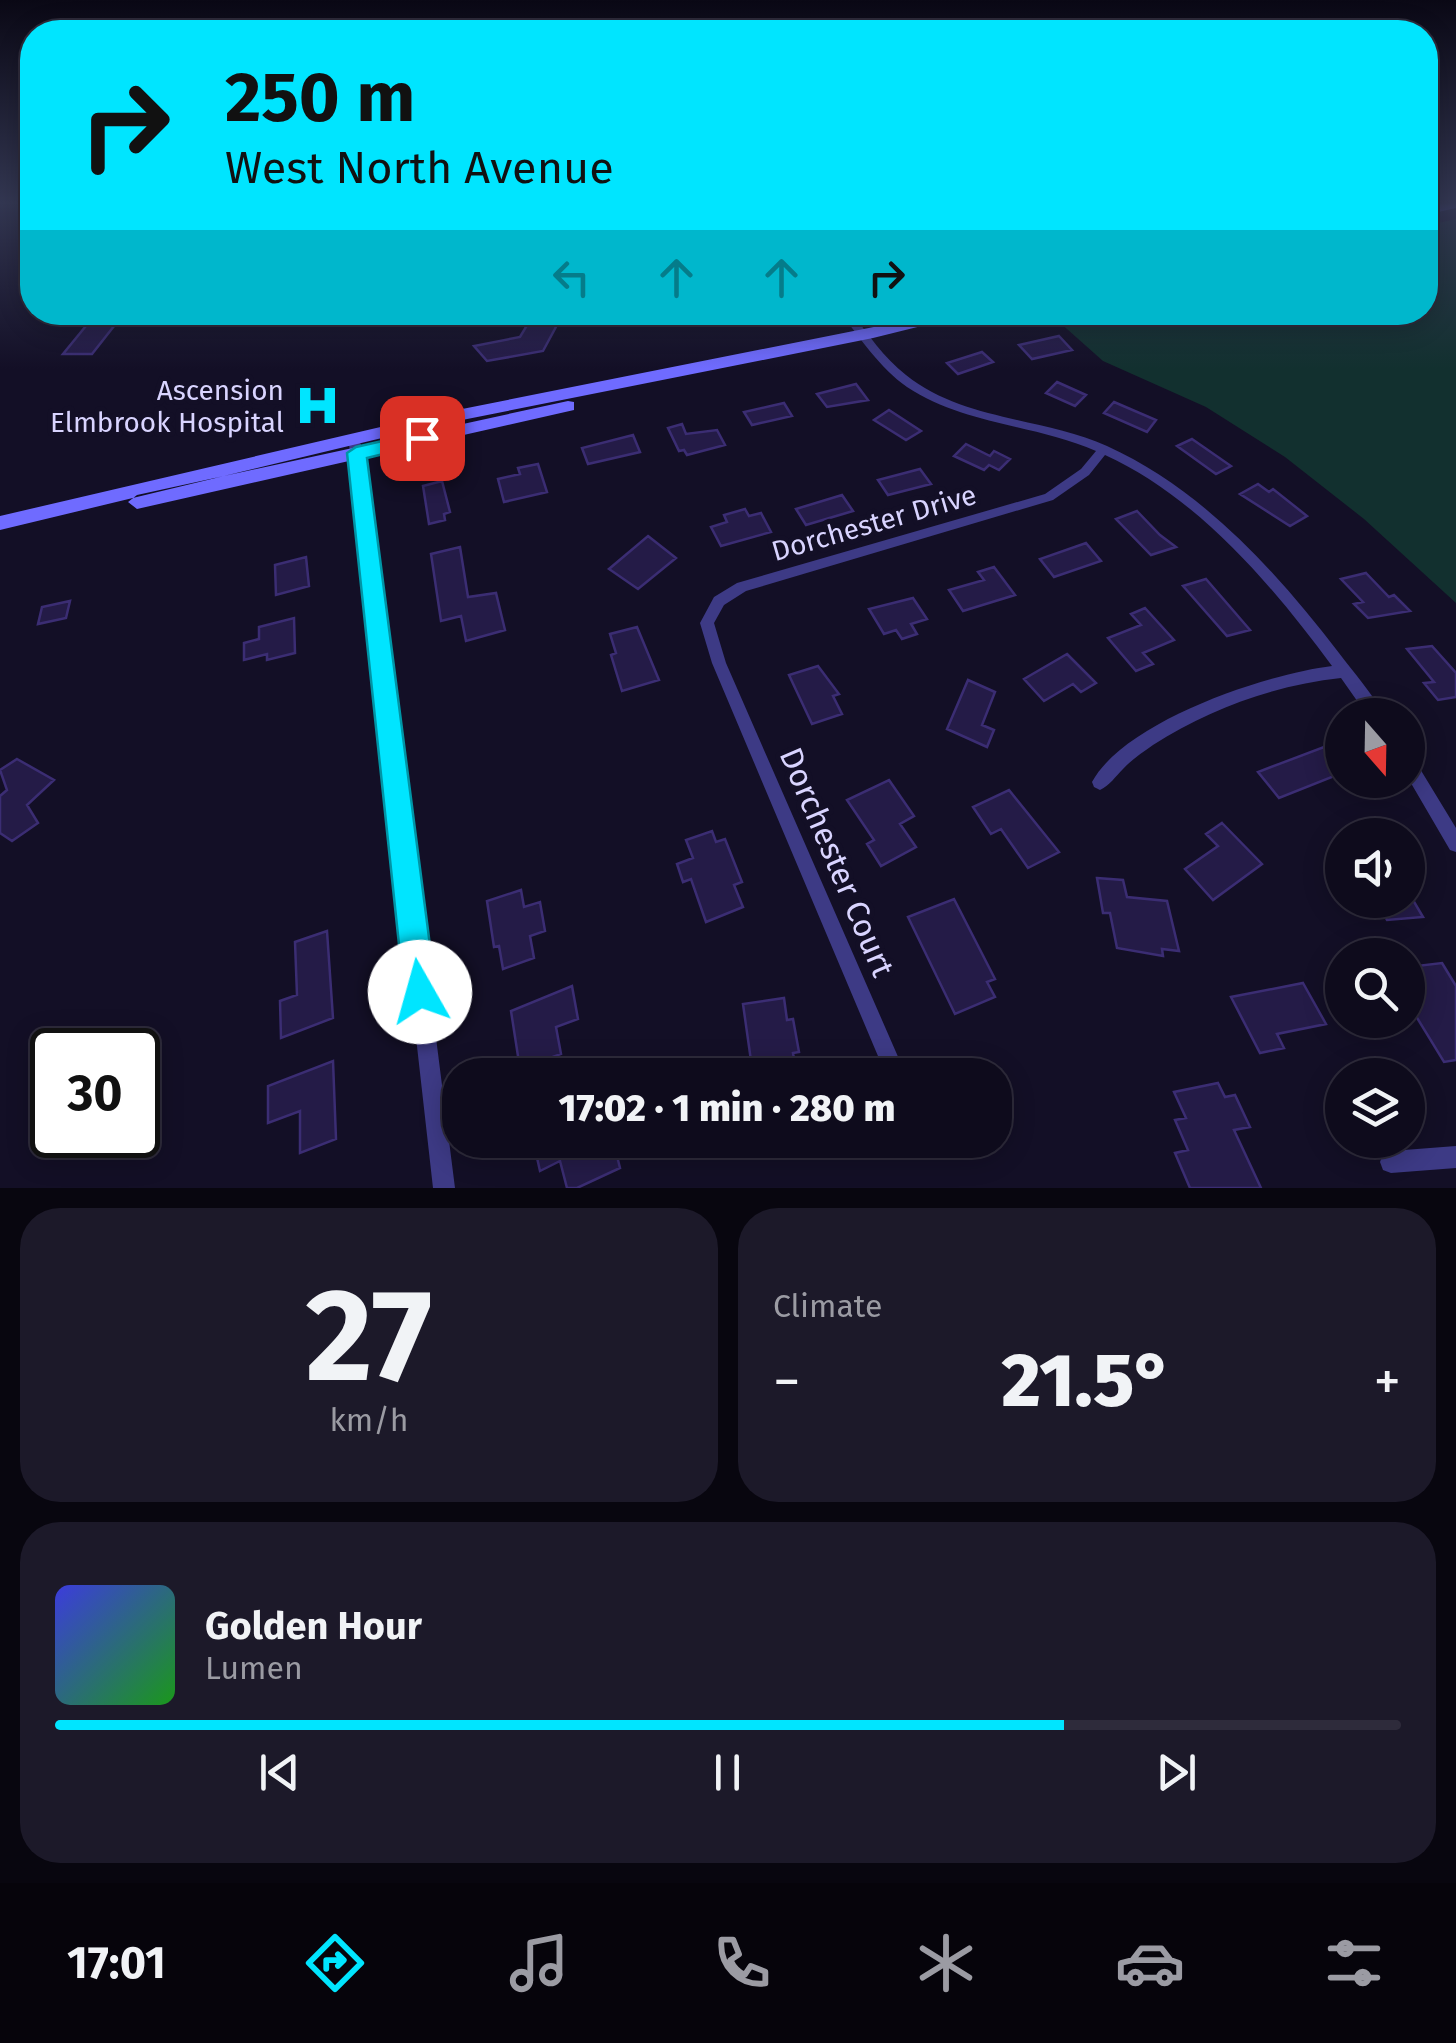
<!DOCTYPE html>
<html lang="en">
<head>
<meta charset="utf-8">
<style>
	:root { --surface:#0e0b1c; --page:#1c1929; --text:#f1f3f6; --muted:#9b9ba3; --line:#2e2b3b; --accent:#00e5ff }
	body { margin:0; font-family:"Fira Sans",sans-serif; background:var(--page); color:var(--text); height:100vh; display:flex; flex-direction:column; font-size:38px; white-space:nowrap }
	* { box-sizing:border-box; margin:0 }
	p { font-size:32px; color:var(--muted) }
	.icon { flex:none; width:55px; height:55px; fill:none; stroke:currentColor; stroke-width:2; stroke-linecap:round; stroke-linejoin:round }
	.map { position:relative; height:1188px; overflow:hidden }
	.drawer { display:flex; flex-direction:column; gap:20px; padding:20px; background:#08060f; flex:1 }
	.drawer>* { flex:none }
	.guide { position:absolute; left:20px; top:20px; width:1418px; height:305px; border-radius:40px; box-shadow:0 5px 25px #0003,0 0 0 2px var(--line); background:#00e5ff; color:#111; overflow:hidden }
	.needle { width:65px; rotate:160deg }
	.tools { position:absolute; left:1325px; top:698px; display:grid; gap:20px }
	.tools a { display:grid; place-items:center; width:100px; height:100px; border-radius:50%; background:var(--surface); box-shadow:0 5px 25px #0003,0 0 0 2px var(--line); font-size:50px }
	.speed { position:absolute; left:30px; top:1028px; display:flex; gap:20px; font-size:50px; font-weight:700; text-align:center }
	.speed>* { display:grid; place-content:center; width:130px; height:130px; border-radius:50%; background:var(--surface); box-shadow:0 5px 25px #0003,0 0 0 2px var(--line); line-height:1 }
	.speed .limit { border:5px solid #111; border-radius:15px; background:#fff; color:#111 }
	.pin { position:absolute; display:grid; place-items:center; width:85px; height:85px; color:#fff; margin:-42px; border-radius:20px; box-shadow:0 5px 15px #0006 }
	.me { position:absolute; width:110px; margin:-55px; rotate:353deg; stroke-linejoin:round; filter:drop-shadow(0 0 8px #0008) }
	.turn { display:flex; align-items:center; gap:35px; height:210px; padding:0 40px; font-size:45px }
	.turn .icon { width:130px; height:130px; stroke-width:2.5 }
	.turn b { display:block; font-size:70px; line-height:85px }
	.lanes { display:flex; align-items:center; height:95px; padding:0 40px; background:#0003; justify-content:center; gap:50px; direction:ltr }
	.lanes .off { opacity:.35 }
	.big { font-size:75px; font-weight:800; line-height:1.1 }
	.drawer .card { flex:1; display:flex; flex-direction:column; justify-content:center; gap:15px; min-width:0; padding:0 35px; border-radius:40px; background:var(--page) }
	.drawer .dial { align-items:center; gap:0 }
	.dial b { font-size:130px; line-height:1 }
	.song { display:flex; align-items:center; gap:30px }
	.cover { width:120px; height:120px; border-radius:15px; background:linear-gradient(135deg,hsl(240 70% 55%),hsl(120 70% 35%)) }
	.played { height:10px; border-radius:5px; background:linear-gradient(90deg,var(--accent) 75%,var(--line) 75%) }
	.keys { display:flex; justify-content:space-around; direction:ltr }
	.heat { display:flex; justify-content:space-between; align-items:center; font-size:55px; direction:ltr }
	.drawer .tiles { flex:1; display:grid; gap:20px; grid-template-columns:1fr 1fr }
	.card:last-child { grid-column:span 2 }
	.trip { position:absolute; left:442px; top:1058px; width:570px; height:100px; border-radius:40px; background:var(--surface); box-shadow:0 5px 25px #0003,0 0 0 2px var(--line); font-weight:800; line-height:100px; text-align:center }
	.dock { display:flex; height:160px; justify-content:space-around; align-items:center; background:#06040b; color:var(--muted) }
	.dock .icon { width:70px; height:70px }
	.dock .current { color:var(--accent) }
	.dock b { font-size:45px; color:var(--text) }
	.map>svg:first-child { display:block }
	.green { fill:#12302f }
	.building { fill:#241b47; stroke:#3b2d73; stroke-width:2.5 }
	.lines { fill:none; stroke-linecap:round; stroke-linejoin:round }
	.street { fill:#3d3a85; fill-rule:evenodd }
	.secondary { fill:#6f6bff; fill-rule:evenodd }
	.route { fill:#00e5ff; stroke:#0095a6; stroke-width:2.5 }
	.labels { text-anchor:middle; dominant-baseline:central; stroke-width:10; stroke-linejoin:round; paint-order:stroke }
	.poi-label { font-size:28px; fill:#d9d4ff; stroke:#130f26; text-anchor:end }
	.street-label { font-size:28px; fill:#d9d4ff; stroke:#130f26 }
	.near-street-label { font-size:32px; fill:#d9d4ff; stroke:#130f26 }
</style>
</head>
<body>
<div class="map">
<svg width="1456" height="1188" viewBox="0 0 1456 1188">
	<rect width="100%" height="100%" fill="#130f26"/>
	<path class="green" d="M1456,219V603L1364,519L1285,457L1206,407L1103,361L1049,313L1425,312V226Z"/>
	<path class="building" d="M535,312H564L543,351L487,361L474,346L520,337Z
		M90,321H118L92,354H63Z
		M1059,336L1072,350L1032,359L1019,345Z
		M982,352L993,362L958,374L947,363Z
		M1057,382L1086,395L1075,406L1046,393Z
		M856,384L868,400L827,407L817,394Z
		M1114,402L1156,420L1147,432L1104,413Z
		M784,403L792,416L752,425L744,412Z
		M889,410L921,431L906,440L874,420Z
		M682,424L686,434L717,430L725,445L687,455L684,450L679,451L668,428Z
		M633,435L640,452L588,464L582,448Z
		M1192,439L1231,466L1216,474L1177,446Z
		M966,444L990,456L994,451L1010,459L999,470L989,465L984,470L954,456Z
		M538,464L547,492L504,502L498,479L520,474L518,468Z
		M920,469L931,484L888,495L878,480Z
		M442,481L450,512L444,514L445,520L429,524L423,486Z
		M1258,484L1269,492L1273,489L1307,516L1290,526L1240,494Z
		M842,495L853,511L806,525L796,509Z
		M745,509L749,516L761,513L771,532L721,546L711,527L727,522L724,515Z
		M1137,511L1160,535L1176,547L1151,555L1116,519Z
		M648,536L676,558L638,589L609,569Z
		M1086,543L1101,561L1054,577L1040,559Z
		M460,547L468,597L496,593L505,630L466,641L461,616L441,621L431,554Z
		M306,557L309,586L276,595L275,565Z
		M994,567L1015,595L963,611L949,590L984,580L978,572Z
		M1366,573L1389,597L1394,595L1410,611L1368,618L1354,604L1363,602L1341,579Z
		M1206,579L1250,630L1227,636L1183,586Z
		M913,598L927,619L911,624L917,634L902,639L896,630L884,634L869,609Z
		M70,601L66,618L38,624L42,607Z
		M1145,608L1174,640L1143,653L1153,664L1136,671L1108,638L1141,625L1131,614Z
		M294,618L295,653L267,660V654L244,660V643L259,639V627Z
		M637,627L659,680L622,691L611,655L616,653L610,634Z
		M1432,646L1456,673V697L1438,700L1424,683L1434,682L1407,649Z
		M1067,654L1096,683L1081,692L1073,684L1044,701L1024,679Z
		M818,666L839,694L833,696L842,714L812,724L789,675Z
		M968,680L995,692L982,725L994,730L987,747L947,729Z
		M1324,747L1342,773L1279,798L1258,772Z
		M17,759L54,780L27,805L38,823L12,841L0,833V796L7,790L0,770Z
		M889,780L914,816L900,824L916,847L881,866L867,844L874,840L847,800Z
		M1009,790L1059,852L1028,868L1001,829L991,834L973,807Z
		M1222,823L1262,864L1213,900L1185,869L1218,846L1206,834Z
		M712,831L716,842L725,839L742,882L734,885L743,907L706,922L691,879L683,882L677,864L693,858L686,840Z
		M1097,878L1123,880L1127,897L1167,901L1179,951L1162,949L1163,956L1117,948L1110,913H1103Z
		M521,890L524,907L540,902L545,931L530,936L534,958L503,969L499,946L494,947L487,901Z
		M954,899L995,979L987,982L995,997L955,1014L908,917Z
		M1376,900H1413L1423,917L1387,920Z
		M327,931L333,1018L281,1038L280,1001L297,995L295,942Z
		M1442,963L1456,986V1060L1444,1062L1408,1003V967Z
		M1303,983L1326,1024L1277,1034L1284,1048L1260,1053L1231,997Z
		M572,986L578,1019L556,1027L561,1054L520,1069L511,1011Z
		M784,998L787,1020L793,1019L799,1052L793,1053L797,1075H753L743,1004Z
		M333,1061L336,1139L300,1153V1111L268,1123V1086Z
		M1218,1083L1225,1097L1235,1095L1250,1127L1234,1130L1261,1188H1190L1175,1153L1188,1150L1175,1120L1186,1118L1174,1092Z
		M533,1140H613L620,1168L577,1188H567L560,1161L540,1171Z"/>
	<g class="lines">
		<path class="street" d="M840,312H851C868,334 884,358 906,375C963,421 1043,417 1107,446C1202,489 1277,572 1339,653C1354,673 1372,693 1384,715H1367L1341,678C1275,685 1209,709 1153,745C1143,752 1131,760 1123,769C1115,777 1110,785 1100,790L1094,787L1092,782C1125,721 1266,674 1332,666C1272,585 1199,498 1105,455L1089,475L1053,500L746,591L724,605L714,623L726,663L906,1075H886L712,663L700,623L714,597L737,583L1045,494L1081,469L1096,451C1035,424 964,425 907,387C880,368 860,338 840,312Z
			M355,440L361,444L455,1188H433L349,444Z
			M1408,757L1414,759L1456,828V852L1450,850L1408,778Z
			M1456,1146V1168L1391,1173L1383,1170L1380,1162L1383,1154L1391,1151Z"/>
		<path class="secondary" d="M1443,203H1456V208L1425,215V207Z
			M949,312H978L873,338L432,426L0,530V516L432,415Z
			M568,401L574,402V410L137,509L128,502L137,495Z"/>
	</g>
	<linearGradient id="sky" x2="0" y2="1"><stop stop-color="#0a0815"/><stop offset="0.55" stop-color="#333752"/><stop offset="1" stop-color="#333752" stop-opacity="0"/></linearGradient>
	<rect width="1456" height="369" fill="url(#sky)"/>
	<path class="route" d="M422,432L432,438L429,443L367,458L436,992L431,1003L420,1008L409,1003L404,992L347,453L356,447Z"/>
	<defs>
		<symbol id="hospital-bare" viewBox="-9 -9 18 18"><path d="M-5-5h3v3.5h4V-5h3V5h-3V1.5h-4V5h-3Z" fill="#00e5ff" stroke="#130f26" stroke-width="2.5" paint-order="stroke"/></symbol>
	</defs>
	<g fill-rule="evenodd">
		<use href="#hospital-bare" x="286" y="374" width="63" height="63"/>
	</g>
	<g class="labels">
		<g class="poi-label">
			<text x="284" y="390">Ascension<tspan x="284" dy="32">Elmbrook Hospital</tspan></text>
		</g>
		<g class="street-label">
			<text transform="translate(874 523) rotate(-16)">Dorchester Drive</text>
		</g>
		<g class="near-street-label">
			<text transform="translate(837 862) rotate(67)">Dorchester Court</text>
		</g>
	</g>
</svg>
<div class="tools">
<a><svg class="needle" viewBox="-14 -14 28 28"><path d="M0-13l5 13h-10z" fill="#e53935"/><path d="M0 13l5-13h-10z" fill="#9b9ba3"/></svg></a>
<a><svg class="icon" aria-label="sound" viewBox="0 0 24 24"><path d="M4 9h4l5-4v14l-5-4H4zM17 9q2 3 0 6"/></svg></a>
<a><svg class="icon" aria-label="search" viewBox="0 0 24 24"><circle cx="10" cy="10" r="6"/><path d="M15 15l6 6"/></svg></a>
<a><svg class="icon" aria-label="layers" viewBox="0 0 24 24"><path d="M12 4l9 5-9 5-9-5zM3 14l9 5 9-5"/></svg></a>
</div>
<div class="speed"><div class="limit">30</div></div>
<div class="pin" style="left:422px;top:438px;background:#d93025"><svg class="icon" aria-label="arrive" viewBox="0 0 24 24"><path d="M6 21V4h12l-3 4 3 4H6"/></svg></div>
<svg class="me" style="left:420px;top:992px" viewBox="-20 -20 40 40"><circle r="19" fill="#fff"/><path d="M0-13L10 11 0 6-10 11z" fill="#00e5ff"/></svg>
<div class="trip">17:02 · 1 min · 280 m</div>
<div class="guide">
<div class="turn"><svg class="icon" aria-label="right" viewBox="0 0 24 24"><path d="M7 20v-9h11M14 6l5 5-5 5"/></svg><div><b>250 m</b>West North Avenue</div></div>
<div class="lanes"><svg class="icon off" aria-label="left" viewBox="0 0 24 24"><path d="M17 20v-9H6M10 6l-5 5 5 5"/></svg><svg class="icon off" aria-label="ahead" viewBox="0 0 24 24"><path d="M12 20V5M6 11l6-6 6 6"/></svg><svg class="icon off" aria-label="ahead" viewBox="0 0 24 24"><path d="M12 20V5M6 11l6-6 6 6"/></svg><svg class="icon" aria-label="right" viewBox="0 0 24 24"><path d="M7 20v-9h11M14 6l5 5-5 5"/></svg></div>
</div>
</div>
<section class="drawer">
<div class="tiles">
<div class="card dial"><b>27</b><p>km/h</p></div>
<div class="card"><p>Climate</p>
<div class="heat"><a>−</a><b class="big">21.5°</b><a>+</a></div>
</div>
<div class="card">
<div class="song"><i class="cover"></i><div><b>Golden Hour</b><p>Lumen</p></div></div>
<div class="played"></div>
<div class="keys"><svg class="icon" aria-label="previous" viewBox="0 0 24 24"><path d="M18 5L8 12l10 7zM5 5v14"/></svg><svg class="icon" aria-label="pause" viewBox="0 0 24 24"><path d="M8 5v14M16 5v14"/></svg><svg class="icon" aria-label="next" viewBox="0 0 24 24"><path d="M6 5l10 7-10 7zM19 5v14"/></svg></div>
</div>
</div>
</section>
<nav class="dock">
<b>17:01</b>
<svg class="icon current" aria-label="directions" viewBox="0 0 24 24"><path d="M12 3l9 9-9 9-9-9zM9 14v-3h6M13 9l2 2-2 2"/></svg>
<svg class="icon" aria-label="music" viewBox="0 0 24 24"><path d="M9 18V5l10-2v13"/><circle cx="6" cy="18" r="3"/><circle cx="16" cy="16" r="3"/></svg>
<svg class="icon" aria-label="phone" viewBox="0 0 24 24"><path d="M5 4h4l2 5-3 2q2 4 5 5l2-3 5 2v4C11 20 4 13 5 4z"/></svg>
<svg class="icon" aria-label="climate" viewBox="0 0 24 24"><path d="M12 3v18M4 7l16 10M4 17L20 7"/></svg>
<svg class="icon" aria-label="car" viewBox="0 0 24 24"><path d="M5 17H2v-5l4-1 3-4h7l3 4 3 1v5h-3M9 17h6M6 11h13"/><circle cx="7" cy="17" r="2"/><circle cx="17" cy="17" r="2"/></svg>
<svg class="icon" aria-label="filters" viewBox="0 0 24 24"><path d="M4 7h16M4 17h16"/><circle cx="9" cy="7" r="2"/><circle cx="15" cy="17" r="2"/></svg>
</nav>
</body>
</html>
